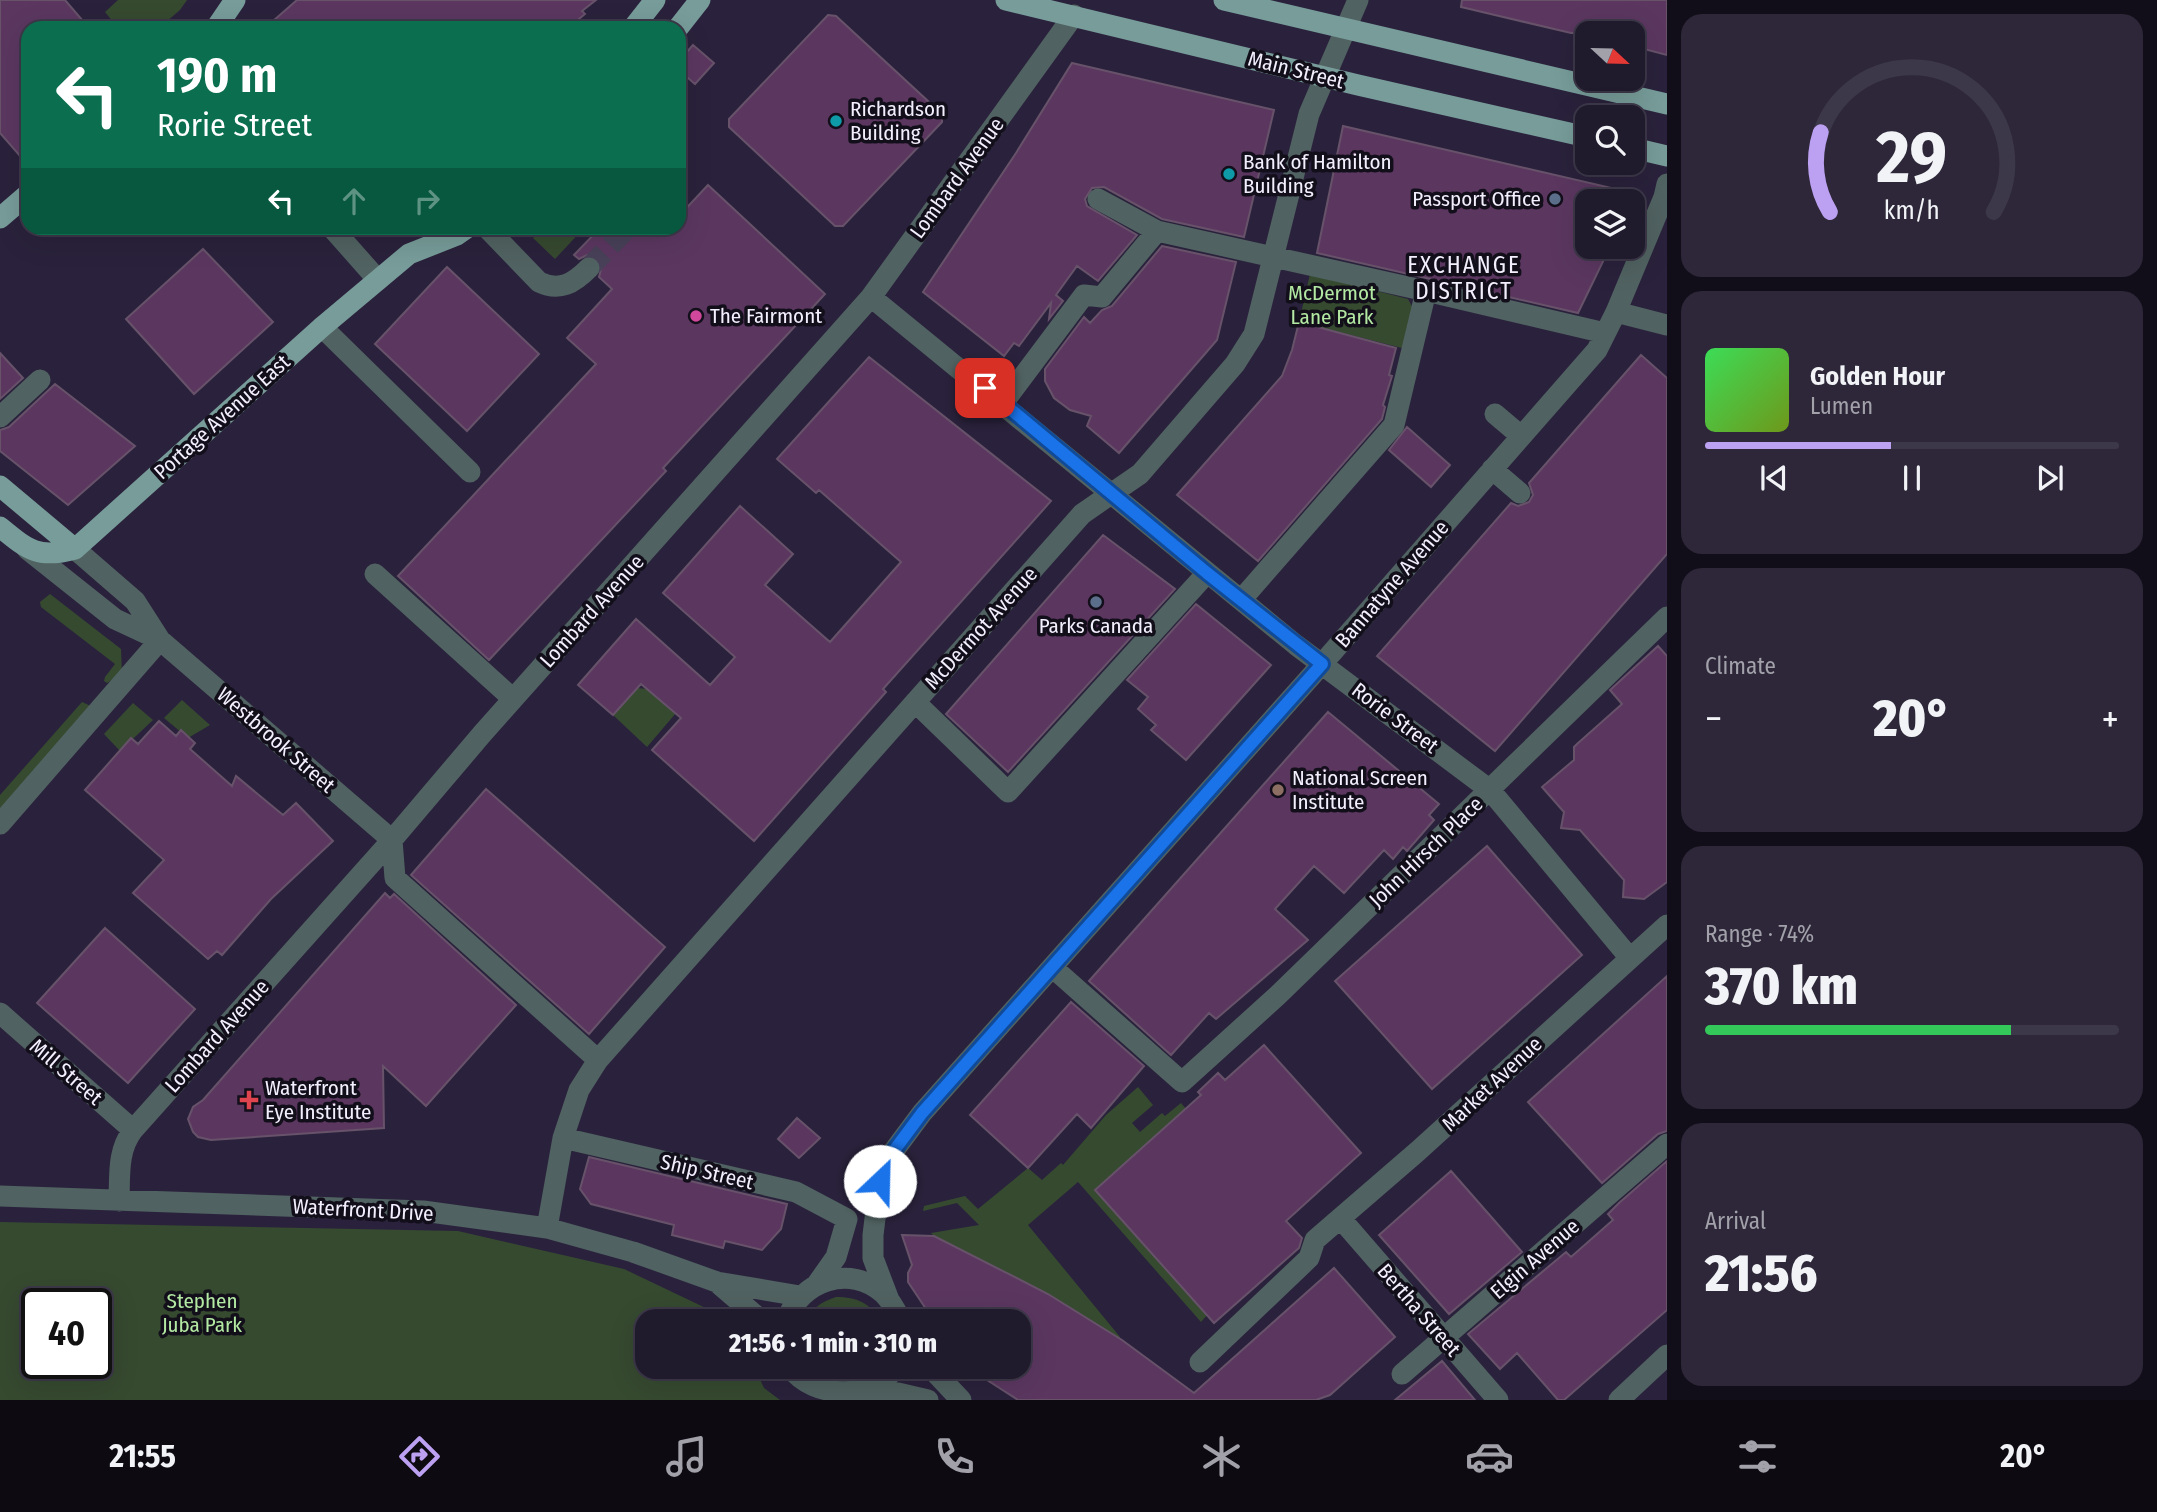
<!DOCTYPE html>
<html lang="en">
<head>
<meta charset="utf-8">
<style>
	:root { --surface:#201a2d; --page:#2d2739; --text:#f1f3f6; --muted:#a2a1aa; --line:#3d3849; --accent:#bca0f2 }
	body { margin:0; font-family:"Fira Sans Condensed",sans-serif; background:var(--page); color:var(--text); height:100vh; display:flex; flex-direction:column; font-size:26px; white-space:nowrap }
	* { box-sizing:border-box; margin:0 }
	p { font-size:23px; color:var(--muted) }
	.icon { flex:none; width:38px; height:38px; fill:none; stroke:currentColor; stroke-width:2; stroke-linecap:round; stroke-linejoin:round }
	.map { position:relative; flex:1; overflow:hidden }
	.side { display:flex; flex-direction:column; gap:14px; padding:14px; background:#120e19; width:490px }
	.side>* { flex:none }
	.top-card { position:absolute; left:21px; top:21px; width:665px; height:214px; border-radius:21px; box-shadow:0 7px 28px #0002,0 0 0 2px var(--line); background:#0b6e4f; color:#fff; overflow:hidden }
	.needle { width:46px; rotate:112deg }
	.controls { position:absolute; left:1575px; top:21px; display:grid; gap:14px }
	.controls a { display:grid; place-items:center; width:70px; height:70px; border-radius:14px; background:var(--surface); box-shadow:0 7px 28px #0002,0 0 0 2px var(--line); font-size:35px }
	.speed { position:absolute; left:21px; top:1288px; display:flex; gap:14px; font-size:35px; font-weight:700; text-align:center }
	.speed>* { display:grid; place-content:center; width:91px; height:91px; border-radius:50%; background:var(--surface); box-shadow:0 7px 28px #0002,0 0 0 2px var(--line); line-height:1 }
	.speed .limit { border:4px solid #111; border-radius:10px; background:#fff; color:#111 }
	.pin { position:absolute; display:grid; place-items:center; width:60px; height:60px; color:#fff; margin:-30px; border-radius:14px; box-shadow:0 4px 10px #0006 }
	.me { position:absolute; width:77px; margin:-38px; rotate:24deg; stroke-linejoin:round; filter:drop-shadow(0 0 5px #0008) }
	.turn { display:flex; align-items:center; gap:24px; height:147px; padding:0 21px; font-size:32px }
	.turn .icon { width:91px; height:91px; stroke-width:2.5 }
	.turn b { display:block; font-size:49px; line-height:60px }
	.lanes { display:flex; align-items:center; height:66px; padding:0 21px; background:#0003; justify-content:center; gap:35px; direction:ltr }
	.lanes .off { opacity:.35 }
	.big { font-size:52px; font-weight:800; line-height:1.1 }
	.side .card { flex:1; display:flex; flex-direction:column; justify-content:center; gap:10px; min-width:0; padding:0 24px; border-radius:21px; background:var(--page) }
	.side .dial { align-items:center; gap:0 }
	.dial svg { height:182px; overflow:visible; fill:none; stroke:var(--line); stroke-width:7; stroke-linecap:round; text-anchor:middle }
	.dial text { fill:var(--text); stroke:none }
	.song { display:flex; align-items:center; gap:21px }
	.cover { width:84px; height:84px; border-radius:10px; background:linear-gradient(135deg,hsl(130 70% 55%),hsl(80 70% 35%)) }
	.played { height:7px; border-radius:4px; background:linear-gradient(90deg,var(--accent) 45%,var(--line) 45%) }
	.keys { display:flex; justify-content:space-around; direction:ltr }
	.heat { display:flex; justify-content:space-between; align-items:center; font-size:38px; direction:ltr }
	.charge { height:10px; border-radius:5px; background:linear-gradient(90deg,#34c759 74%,var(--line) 0) }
	.trip { position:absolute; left:635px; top:1309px; width:396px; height:70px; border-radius:21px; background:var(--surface); box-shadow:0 7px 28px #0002,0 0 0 2px var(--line); font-weight:800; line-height:70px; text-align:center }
	.menu { display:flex; height:112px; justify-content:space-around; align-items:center; background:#0d0a12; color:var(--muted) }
	.menu .icon { width:49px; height:49px }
	.menu .selected { color:var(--accent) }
	.menu b { font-size:32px; color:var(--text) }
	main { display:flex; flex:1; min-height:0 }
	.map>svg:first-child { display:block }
	.green { fill:#364a30; fill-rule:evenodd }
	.building { fill:#5b3760; stroke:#67526a; stroke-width:2 }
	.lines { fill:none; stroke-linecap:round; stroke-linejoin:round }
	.minor-tunnel { stroke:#484159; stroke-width:21; stroke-dasharray:21 10; stroke-linecap:butt }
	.minor { stroke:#506261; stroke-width:21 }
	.major { stroke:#779c99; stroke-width:21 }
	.route-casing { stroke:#114b97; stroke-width:18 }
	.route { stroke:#1a73e8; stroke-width:12 }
	.culture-dot { fill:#0f9aa8; stroke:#120e1a; stroke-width:2.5 }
	.service-dot { fill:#5c6f8a; stroke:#120e1a; stroke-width:2.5 }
	.hotel-dot { fill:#d1479c; stroke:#120e1a; stroke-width:2.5 }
	.education-dot { fill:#8d6e63; stroke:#120e1a; stroke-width:2.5 }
	.health-dot { fill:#e0444e; stroke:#120e1a; stroke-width:2.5 }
	.labels { text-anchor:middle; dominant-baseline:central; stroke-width:7; stroke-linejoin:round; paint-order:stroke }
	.street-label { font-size:21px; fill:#f3effd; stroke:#120e1a }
	.poi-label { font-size:21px; fill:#f3effd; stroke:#120e1a; text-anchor:start }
	.park-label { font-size:21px; fill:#b3e9a3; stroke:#120e1a }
	.neighbourhood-label { font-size:23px; letter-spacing:2px; fill:#f3effd; stroke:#120e1a }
</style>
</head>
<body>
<main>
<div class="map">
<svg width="1667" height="1400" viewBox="0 0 1667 1400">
	<rect width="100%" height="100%" fill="#2a223c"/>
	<path class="green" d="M118,0H187L180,10L159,28H118L105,12Z
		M543,228H584L555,259L533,238Z
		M1310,274L1408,299L1414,310L1406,349L1299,322Z
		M50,594L121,649L122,674L107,683L104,681L105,677L115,664L41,607L40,602Z
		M637,688L647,689L676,713L647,747L613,715Z
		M182,700L210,725L188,738L164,718Z
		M82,702L91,706L0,811V795Z
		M133,703L153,720L120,751L104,734Z
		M1138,1087L1153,1105L1132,1123L1140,1132L1162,1113L1165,1116L1181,1103L1186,1109L1207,1315L1201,1322L1078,1182L1028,1225L1120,1337L1118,1340L1048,1294L934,1236L931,1233L979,1225L957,1203L923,1211L924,1206L965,1196L978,1209L1028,1168L1042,1180L1061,1163L1063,1165L1106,1115Z
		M0,1222L458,1231L624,1269L733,1321H648V1367H754L764,1388L780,1400H0ZM37,1304H96V1363H37Z
		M836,1297C857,1297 870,1303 881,1321H805C813,1308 821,1302 836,1297Z
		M812,1367H874C856,1384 829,1385 812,1367Z"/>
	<path class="building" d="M0,0H65L89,28H28V165L0,133Z
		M297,0H596L582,11L585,14L579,19L586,28H265Z
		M1462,0H1667V55L1633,46L1639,33H1571L1461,7Z
		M828,15L836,16L942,114V122L843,226H835L729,127V119Z
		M693,45L714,63L695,84L679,70V61Z
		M1072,63L1274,110L1244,237L1162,219L1104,187L1092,188L1085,199L1087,206L1137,235L1098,281L1077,266L1056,295L1063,301L1049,319L1051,303L1019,346L1014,343L1004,356L923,292L1016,153Z
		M1343,126L1633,193L1632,201H1587V247H1610L1578,313L1317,253Z
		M708,185L825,294L663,468L666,471L489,660L398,576L596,364L567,338L612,289L599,277L602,266L598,259L587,255L579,259L574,255L600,228H679V216Z
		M1162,246L1236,262L1217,340L1119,453L1087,426L1091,416L1070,410L1054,398L1045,381V369L1084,317L1090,323L1102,310L1112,306Z
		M203,249L273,322L194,394L126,319Z
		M447,267L539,354L467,431L375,344Z
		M1299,322L1396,348L1389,375L1392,376L1383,405L1385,407L1382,419L1258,561L1177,495L1282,376L1292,350Z
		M0,353L23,378L0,399Z
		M1641,355L1667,378V554L1495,751L1377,656L1511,503L1518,506L1529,502L1533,495L1529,483Z
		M869,357L1051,501L883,689L886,692L754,841L652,750L681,718L641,684L613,715L578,685L636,619L710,685L735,657L663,593L740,506L793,554L765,585L830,642L901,562L819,490L816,493L777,459Z
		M55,384L135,446L68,505L0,451V430L9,427Z
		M1407,427L1450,465L1431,487L1389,450Z
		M1103,535L1175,589L1008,772L946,714Z
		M1196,604L1271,665L1186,760L1151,730L1156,725L1138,709L1148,697L1127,680Z
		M1658,646L1667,656V882L1644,899L1623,897L1624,880L1580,830L1561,828L1564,812L1542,787L1574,760V747L1577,744L1622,704L1610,690Z
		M1328,712L1439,804L1429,815L1434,820L1407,851L1403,847L1393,859L1384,850L1344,893L1314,866L1275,909L1308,940L1216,1019L1209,1013L1171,1055L1089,981Z
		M159,721L176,736L181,730L195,743L190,749L232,786L236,776L283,815L296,803L333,841L271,899L222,955L217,951L208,959L133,893L164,860L85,790L131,738L138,744Z
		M486,789L665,947L589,1034L411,875Z
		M1487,846L1582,955L1432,1089L1335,981Z
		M385,893L390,898L394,894L516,1005L426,1106L383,1066L384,1128L211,1140L198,1137L193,1132L188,1119L193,1107L203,1100Z
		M105,928L195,1009L128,1083L37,1003Z
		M1667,976V1131L1658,1134L1602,1183L1528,1102Z
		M1071,1002L1144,1066L1091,1128L1077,1114L1028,1168L970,1115Z
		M1264,1045L1361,1153L1286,1221L1302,1238L1299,1248L1214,1323L1095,1190L1201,1095L1198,1092L1218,1073L1225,1080Z
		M797,1118L820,1138L799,1158L778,1139Z
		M589,1157L787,1204L781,1229L762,1250L725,1241L723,1248L672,1235L674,1225L591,1204L580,1189Z
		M1667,1161V1310L1564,1400H1558L1517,1353L1500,1369L1468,1334L1566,1252L1571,1257L1613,1220L1608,1214L1619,1203Z
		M1451,1171L1522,1252L1449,1314L1379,1235Z
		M902,1235L934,1236L1048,1294L1122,1340L1194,1393L1334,1268L1395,1337L1330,1395L1316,1400H1018L967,1367H1018V1321H934L908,1282V1273L912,1265Z
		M1442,1361L1475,1400H1395Z"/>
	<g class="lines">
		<path class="minor-tunnel" d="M589,268L627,228"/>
		<path class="minor" d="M1098,199L1157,231L1426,291L1605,333
			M332,228L378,280
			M487,228L539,282C560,292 574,283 589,268
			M871,297L1296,645L1490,790L1629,957
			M1616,312L1667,325
			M322,327L470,472
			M1003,403L1084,295L1102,297L1157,231
			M1495,414L1521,436
			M0,417L40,380
			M1492,469L1520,493
			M27,549L115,619L160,640L392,840
			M75,549L135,601L160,640
			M375,574L513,699
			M1241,600L1394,425L1426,291
			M915,702L1008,792L1207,573
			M0,824L160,640
			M392,840L395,878L598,1060
			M1052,967L1182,1082L1277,996L1667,617
			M0,1013L133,1130
			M563,1138L796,1192L847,1219L836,1257L817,1284
			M0,1196L423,1211L547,1228L633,1252L717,1282L800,1296
			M119,1201C120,1176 117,1151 133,1130L392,840L482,734L871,297L1074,15
			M1341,1219L1498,1400
			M547,1228L563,1138L579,1090L598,1060L1082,514L1140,474L1235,364L1254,334L1309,114L1358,0
			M719,1284L762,1321
			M889,1300L873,1258V1235L878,1194L887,1160L922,1113L1322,664L1597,350L1616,312L1664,197L1667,184
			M786,1321C800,1281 850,1263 884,1294C892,1302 896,1311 901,1321
			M1200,1362L1309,1258L1315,1240L1418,1151L1667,925
			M790,1367C813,1400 874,1400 896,1367
			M930,1367L961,1400
			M1402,1374L1667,1144
			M866,1395L898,1393L928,1400
			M1619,1400L1667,1355"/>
		<path class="major" d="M1006,0L1358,85L1587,137
			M1224,0L1667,104
			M216,28L235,0
			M633,28L655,0
			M678,28L700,0
			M1633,148L1667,156
			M0,218L28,194
			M0,486L75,549
			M0,527C28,550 38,559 75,549L322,327L409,254L457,235L467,228"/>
	</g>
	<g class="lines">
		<defs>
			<path id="route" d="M880,1181L887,1160L922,1113L1322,664L1207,573L985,388"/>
		</defs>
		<use href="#route" class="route-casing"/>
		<use href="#route" class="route"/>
	</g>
	<g class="culture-dot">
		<circle cx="836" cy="121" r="7"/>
		<circle cx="1229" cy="174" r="7"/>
	</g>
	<g class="service-dot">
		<circle cx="1555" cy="199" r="7"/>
		<circle cx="1096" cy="602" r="7"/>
	</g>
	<circle class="hotel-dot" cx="696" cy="316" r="7"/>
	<circle class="education-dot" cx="1278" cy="790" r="7"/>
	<path class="health-dot" d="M245.5 1089.5h7v7h7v7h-7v7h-7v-7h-7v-7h7z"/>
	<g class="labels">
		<g class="street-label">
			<text transform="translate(1296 70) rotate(14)">Main Street</text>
			<text transform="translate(957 178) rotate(-54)">Lombard Avenue</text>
			<text transform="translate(222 417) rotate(-42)">Portage Avenue East</text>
			<text transform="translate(1392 584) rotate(-49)">Bannatyne Avenue</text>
			<text transform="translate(592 611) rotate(-48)">Lombard Avenue</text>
			<text transform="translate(981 628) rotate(-48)">McDermot Avenue</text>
			<text transform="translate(1395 718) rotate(37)">Rorie Street</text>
			<text transform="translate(276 740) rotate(41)">Westbrook Street</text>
			<text transform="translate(1426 852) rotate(-44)">John Hirsch Place</text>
			<text transform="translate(217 1036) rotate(-48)">Lombard Avenue</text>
			<text transform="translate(66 1072) rotate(41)">Mill Street</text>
			<text transform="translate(1492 1084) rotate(-43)">Market Avenue</text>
			<text transform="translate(707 1172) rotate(13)">Ship Street</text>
			<text transform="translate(363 1210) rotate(3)">Waterfront Drive</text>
			<text transform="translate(1535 1259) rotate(-41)">Elgin Avenue</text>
			<text transform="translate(1419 1310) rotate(49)">Bertha Street</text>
		</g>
		<g class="poi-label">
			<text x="850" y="109">Richardson<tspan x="850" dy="24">Building</tspan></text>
			<text x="1243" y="162">Bank of Hamilton<tspan x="1243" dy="24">Building</tspan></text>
			<text x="1541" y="199" text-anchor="end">Passport Office</text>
			<text x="710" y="316">The Fairmont</text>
			<text x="1096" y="626" text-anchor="middle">Parks Canada</text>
			<text x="1292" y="778">National Screen<tspan x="1292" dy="24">Institute</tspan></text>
			<text x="265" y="1088">Waterfront<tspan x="265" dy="24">Eye Institute</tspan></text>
		</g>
		<g class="park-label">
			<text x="1332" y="293">McDermot<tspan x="1332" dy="24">Lane Park</tspan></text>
			<text x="202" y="1301">Stephen<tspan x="202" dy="24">Juba Park</tspan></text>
		</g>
		<g class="neighbourhood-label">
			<text x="1464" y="265">EXCHANGE<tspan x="1464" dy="26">DISTRICT</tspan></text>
		</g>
	</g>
</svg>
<div class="controls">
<a><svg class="needle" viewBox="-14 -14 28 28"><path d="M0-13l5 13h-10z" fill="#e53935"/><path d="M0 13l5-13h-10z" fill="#a2a1aa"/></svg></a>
<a><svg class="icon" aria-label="search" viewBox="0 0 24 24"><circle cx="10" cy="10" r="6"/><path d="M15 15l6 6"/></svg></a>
<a><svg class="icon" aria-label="layers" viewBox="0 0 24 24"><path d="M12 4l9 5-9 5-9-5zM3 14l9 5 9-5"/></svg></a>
</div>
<div class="speed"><div class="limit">40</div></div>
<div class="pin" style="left:985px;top:388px;background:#d93025"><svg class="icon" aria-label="arrive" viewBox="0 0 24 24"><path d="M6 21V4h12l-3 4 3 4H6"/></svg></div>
<svg class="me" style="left:880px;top:1181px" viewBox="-20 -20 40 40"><circle r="19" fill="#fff"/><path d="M0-13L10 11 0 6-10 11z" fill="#1a73e8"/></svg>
<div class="trip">21:56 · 1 min · 310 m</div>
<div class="top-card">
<div class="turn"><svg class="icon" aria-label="left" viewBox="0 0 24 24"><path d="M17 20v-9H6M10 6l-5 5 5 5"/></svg><div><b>190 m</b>Rorie Street</div></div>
<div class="lanes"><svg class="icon" aria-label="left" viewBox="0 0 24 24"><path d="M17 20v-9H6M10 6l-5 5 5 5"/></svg><svg class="icon off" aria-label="ahead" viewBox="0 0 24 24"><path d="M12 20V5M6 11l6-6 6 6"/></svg><svg class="icon off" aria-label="right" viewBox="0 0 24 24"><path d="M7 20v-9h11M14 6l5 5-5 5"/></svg></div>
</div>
</div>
<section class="side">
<div class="card dial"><svg viewBox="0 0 100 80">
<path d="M14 69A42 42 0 1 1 86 69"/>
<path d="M14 69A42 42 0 0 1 10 34" stroke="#bca0f2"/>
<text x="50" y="56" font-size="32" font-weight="700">29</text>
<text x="50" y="72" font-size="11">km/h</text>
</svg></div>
<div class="card">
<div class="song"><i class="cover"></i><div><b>Golden Hour</b><p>Lumen</p></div></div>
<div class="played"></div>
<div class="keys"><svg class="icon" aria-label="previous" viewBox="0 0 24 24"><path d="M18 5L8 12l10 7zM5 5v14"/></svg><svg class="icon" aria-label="pause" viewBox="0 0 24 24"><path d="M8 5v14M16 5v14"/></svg><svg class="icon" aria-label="next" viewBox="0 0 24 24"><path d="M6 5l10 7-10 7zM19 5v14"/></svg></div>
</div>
<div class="card"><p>Climate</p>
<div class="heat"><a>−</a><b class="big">20°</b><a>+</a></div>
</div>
<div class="card"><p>Range · 74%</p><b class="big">370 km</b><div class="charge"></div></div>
<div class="card"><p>Arrival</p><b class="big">21:56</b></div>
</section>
</main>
<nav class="menu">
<b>21:55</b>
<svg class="icon selected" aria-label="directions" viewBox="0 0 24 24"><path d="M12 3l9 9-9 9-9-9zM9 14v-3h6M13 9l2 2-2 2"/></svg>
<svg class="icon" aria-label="music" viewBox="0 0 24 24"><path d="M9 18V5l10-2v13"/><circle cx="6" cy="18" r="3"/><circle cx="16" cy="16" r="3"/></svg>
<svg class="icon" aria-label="phone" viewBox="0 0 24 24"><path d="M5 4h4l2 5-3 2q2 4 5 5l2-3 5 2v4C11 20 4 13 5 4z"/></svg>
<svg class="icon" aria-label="climate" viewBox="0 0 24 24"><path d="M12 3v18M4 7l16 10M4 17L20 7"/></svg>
<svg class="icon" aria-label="car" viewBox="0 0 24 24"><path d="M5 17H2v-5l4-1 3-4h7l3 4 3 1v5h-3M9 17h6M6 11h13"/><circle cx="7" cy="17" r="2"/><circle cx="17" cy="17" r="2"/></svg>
<svg class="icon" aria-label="filters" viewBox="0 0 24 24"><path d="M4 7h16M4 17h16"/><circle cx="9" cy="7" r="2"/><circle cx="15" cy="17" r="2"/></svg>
<b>20°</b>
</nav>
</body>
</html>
